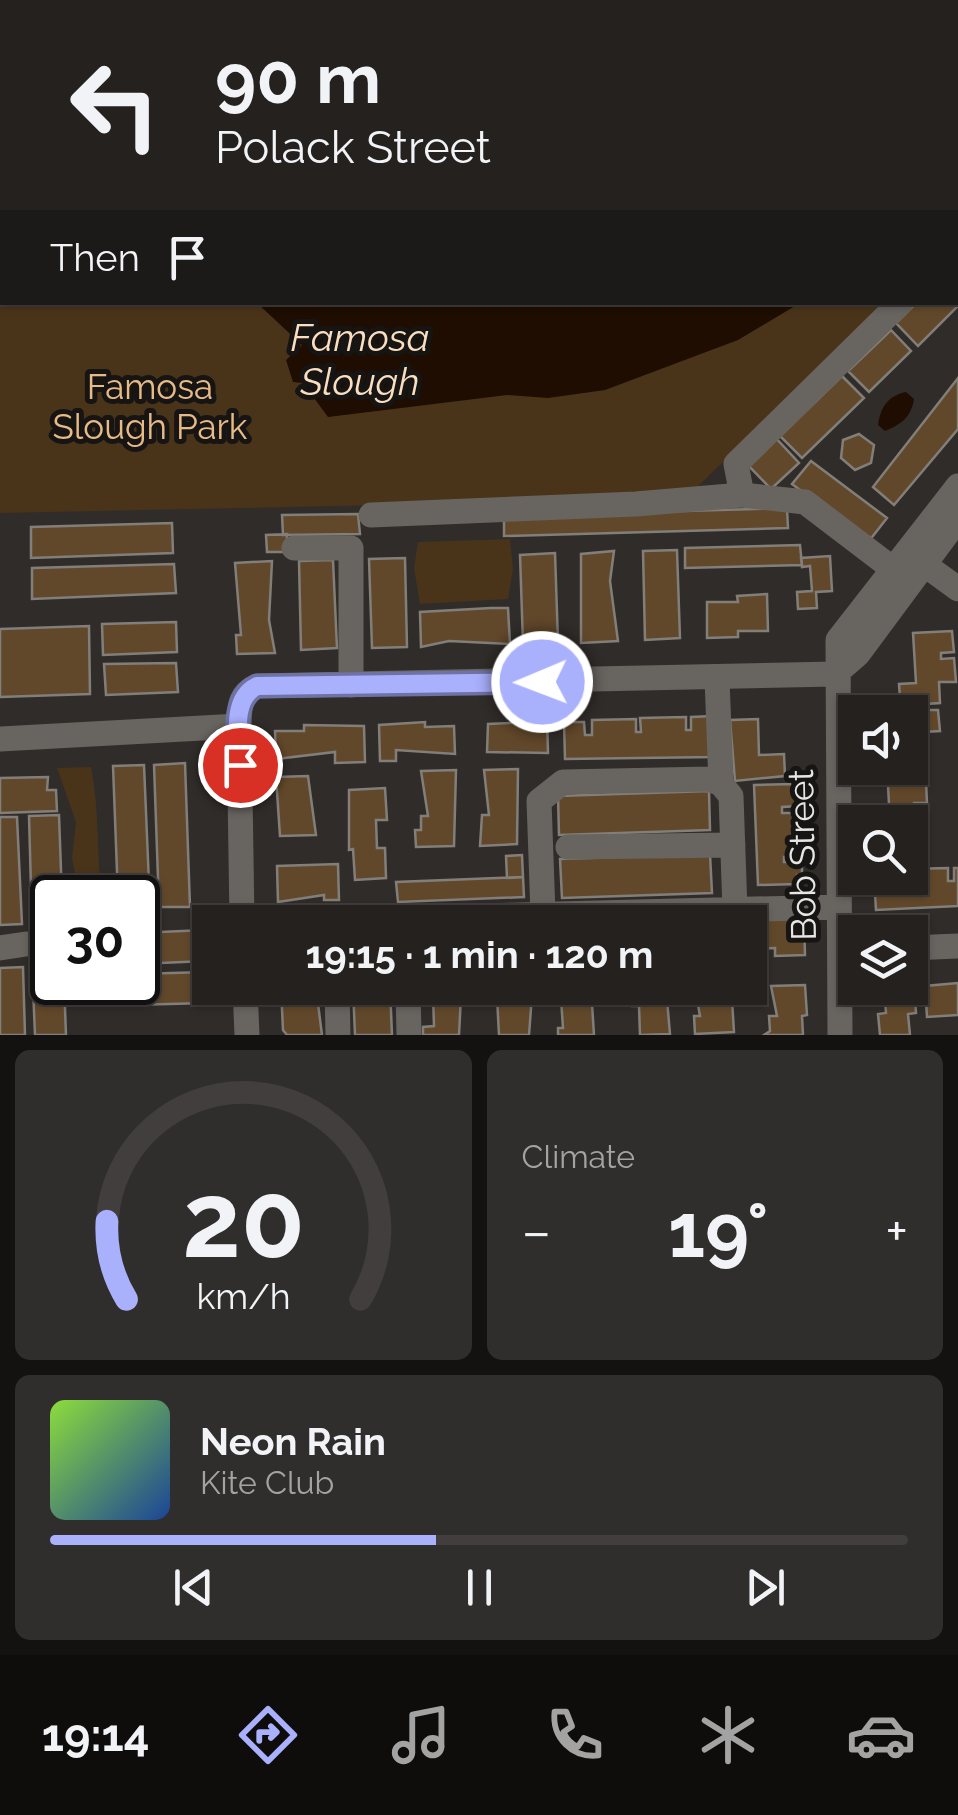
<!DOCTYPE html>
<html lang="en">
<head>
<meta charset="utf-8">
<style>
	:root { --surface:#24211f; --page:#302e2c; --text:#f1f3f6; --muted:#a3a3a4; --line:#413e3d; --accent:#a9b0fc }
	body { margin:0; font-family:Raleway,sans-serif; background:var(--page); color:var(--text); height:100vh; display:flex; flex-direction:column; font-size:38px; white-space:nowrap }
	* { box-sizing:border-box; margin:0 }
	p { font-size:32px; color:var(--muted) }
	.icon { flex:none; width:55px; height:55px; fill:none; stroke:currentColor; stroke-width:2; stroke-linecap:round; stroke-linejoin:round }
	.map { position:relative; height:1035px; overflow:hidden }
	.panel { display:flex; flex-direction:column; gap:15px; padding:15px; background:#141211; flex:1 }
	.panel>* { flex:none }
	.banner { position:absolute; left:0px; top:0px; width:960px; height:305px; box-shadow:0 2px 8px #0004,0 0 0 2px var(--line); background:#24211f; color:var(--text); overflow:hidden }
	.fabs { position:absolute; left:838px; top:695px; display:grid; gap:20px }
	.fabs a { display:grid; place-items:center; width:90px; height:90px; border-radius:0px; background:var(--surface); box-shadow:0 2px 8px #0004,0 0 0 2px var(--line); font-size:50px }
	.speed { position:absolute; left:30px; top:875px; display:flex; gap:20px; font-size:50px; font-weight:700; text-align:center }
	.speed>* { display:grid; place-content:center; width:130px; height:130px; border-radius:50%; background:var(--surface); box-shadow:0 2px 8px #0004,0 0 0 2px var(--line); line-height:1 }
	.speed .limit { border:5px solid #111; border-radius:15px; background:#fff; color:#111 }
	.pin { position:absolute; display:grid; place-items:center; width:85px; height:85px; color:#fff; margin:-42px; border:5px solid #fff; border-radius:50%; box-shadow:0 2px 10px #0007 }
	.me { position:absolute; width:110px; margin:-55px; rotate:269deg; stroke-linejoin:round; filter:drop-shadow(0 0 8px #0008) }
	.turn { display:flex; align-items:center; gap:35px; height:210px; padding:0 50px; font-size:45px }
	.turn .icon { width:130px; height:130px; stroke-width:2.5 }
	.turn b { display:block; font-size:70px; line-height:85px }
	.then { display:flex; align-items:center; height:95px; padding:0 50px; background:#0003; gap:20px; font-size:38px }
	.big { font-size:75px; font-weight:700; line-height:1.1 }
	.panel .card { flex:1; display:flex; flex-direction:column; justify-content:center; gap:15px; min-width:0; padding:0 35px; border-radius:15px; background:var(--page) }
	.panel .dial { align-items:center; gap:0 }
	.dial svg { height:260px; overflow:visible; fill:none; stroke:var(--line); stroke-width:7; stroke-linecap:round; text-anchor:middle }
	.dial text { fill:var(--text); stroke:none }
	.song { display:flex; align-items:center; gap:30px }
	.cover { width:120px; height:120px; border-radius:15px; background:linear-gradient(135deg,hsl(90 70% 55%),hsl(220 70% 35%)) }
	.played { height:10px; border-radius:5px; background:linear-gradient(90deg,var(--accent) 45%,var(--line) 45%) }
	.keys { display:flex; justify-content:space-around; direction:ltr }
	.heat { display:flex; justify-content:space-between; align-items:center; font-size:55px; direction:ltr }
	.panel .tiles { flex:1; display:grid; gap:15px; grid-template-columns:1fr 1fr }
	.card:last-child { grid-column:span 2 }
	.trip { position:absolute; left:192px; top:905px; width:575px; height:100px; border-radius:0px; background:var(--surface); box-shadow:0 2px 8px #0004,0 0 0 2px var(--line); font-weight:700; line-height:100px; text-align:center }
	.menu { display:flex; height:160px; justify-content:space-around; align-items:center; background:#0e0d0c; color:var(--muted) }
	.menu .icon { width:70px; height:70px }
	.menu .active { color:var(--accent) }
	.menu b { font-size:45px; color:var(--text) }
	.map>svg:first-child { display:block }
	.green { fill:#49341a }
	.water { fill:#1e0d00 }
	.building { fill:#62482b; stroke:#827e7a; stroke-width:2.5 }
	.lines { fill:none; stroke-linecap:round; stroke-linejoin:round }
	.minor { stroke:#686460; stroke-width:25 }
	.route-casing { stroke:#6e72a4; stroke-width:25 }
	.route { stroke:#a9b0fc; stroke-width:18 }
	.labels { text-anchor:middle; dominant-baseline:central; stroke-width:10; stroke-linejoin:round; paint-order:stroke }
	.park-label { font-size:35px; fill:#e8ba86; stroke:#161513 }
	.street-label { font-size:35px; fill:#e8e6e4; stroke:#161513 }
	.water-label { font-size:38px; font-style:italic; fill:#fadebf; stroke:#161513 }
</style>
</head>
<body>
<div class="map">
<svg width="958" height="1035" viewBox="0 0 958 1035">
	<rect width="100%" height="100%" fill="#302c29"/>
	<path class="green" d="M0,0H958V233V2H2V302L887,303L694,490L382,505L0,513Z
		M510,539L513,569L508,599L420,604L414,568L418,542Z
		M91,767C100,811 96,854 102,897L78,890L72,858L76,822L57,768Z"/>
	<path class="water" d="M199,0H810L198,2Z
		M257,303H800L738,340L605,390L548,398L507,395L328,417L303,383L293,382L286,360L302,345Z
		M906,392L914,399C911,417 902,424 885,431L878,425C881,406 888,396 906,392Z"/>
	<path class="building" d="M958,264V306L918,346L896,323L917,302H958Z
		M891,330L911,351L869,392L848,371Z
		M842,376L864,398L802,458L780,436Z
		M958,378V429L894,505L873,487Z
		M859,434L874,445L871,463L855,470L841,458L843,440Z
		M773,435L799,463L771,489L745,462Z
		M811,461L887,518L869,541L792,484Z
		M787,508L788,528L504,536V516Z
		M358,514L360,534L283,535L282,515Z
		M172,523L173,553L31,558V527Z
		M287,534V552H267L266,535Z
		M800,545L802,565L685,568V548Z
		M677,550L680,638L645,640L643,551Z
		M614,551L610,581L618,641L581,643V554Z
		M555,553L558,642L523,644L520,555Z
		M830,556L832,591L816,592L817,608L798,609L797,592L812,591L810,566L802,567L801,558Z
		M405,558L407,647L372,648L369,559Z
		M333,560L337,648L301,650L299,561Z
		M272,561L269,620L275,653L237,654L236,635H241L235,563Z
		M174,564L176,593L32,599V568Z
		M767,594L768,631H738V637L707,638V602H738L737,596Z
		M491,608H508L510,644L449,641L421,647L420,612Z
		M176,622L177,652L103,655L102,624Z
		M89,626L90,694L0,697V629Z
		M952,631L954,652L941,653V659L954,658L956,682H939L940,703L926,704L927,710H938L940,731L924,732L925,754L913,755V760L925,759L927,803H914V809H927L928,832L910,833V822H890L887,768H910V712H901L899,684L916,683L913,633Z
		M176,663L178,692L106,695L104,664Z
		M713,716L714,757L565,759L564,722H584L585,735H592V720L636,719V732H641L640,718L686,717V730H691V717Z
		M531,717H547L548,753L487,752L488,724L531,722Z
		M758,719L759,755L784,754L785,776L735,781L730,720Z
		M425,722V727L454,726L455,754L396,750V761H380L379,725Z
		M304,725L364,726L365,762L335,763V752L276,759L275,731H304Z
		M185,763L190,907H159L154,765Z
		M144,765L150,907H138V898H118L113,766Z
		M518,769L517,844L480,846L482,815H489L484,770Z
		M456,770L454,846L416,847L415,830H421V816H428L421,771Z
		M308,776L316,835L280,836L276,777Z
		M48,777L47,790H56L57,811L0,813V778Z
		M794,784L800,806L782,807V813H799L795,843H801L802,856L784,857V862H802V875H797V884L758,885L754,785Z
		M385,788L387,820H376L377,848H385L386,878L355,880L353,849L349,850V790Z
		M709,791L710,830L559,835L558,796Z
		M59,815L62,898H52V924L32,925L29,816Z
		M0,817H17L22,924L0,925Z
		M710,854L712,893L562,898L560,859Z
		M522,855L523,877L507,878L506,856Z
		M338,864L339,900H324V895L278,902L277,866Z
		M948,868V881H954V868H958V906L876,910L874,878L904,881L910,878V869Z
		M523,877L524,897L398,902L396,882Z
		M743,917L804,920L805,955L775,956V948L750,949V922H736H744Z
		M204,930L205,961L138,964V933Z
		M32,965H52V982H64L66,1035H35Z
		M23,967L25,1035H0V968Z
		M205,972L206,1003L132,1005V982H138V974Z
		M93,982H127L128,1003L109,1004L108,996L93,997Z
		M958,983V1015L927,1017L925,986Z
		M910,984H914L916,1013L908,1014L910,1035H880L878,1014L886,1013L884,988H910Z
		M805,985L807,1015L802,1016L803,1035H764L770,1031L769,1016H777L771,986Z
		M281,988H316L322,1035H287L283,1030Z
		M353,988H390L392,1035H355Z
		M425,988H455L456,996H461L459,1035H423V1027L434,1026L433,995H426Z
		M555,988H591L594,1035H558V1028H563L561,999H556Z
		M631,988H666L670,1034L640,1035L639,1006H632Z
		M695,988H726V1000H732L734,1032L695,1034L694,1016H700Z
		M532,995L529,1035H499L497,997Z"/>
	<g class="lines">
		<path class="minor" d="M958,248V247
			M371,515L636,504L742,495
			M294,548H351V685
			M910,554L958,589
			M893,569L805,502L742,495L736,464L901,302
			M717,678L721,784
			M0,739L239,726
			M568,847L733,845
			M543,914L539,801L563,782L709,779L721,784L731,796L735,910
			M242,922L239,726C240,707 238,695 257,686L835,674L858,654L958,519
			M242,922L838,907
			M0,948L26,944
			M910,948L958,946
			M245,988L247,1035
			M337,988L338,1035
			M408,988L409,1035
			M840,1035L838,640L958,486"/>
	</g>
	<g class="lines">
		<defs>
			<path id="route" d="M240,765C239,739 230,699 257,686L542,682"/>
		</defs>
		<use href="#route" class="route-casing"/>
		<use href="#route" class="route"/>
	</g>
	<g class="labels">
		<g class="park-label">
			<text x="150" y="386">Famosa<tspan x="150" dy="40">Slough Park</tspan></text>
		</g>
		<g class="street-label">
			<text transform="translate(802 855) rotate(-91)">Bob Street</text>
		</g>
		<g class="water-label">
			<text x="360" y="337">Famosa<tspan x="360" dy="44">Slough</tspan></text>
		</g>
	</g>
</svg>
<div class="fabs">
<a><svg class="icon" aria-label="sound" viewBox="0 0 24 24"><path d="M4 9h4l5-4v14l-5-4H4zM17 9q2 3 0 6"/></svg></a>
<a><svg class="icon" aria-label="search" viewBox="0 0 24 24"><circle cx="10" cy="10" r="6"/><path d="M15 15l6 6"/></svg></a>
<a><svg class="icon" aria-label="layers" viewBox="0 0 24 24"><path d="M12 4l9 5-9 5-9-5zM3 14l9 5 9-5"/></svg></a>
</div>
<div class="speed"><div class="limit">30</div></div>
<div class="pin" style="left:240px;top:765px;background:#d93025"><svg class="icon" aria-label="arrive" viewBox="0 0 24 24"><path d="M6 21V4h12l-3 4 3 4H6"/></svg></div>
<svg class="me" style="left:542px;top:682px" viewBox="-20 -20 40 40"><circle r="17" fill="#a9b0fc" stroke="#fff" stroke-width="3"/><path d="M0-11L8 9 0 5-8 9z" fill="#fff"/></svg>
<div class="trip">19:15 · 1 min · 120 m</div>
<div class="banner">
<div class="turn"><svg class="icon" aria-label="left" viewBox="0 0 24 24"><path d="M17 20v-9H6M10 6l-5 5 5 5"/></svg><div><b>90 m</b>Polack Street</div></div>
<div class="then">Then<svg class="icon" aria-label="arrive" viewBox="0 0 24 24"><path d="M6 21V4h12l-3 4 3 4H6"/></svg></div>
</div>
</div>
<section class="panel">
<div class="tiles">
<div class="card dial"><svg viewBox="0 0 100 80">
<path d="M14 69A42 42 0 1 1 86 69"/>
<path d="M14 69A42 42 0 0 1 8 45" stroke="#a9b0fc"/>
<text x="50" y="56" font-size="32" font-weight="700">20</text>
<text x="50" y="72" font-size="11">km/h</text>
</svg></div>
<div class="card"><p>Climate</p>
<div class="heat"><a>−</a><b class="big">19°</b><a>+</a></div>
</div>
<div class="card">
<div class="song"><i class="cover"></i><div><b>Neon Rain</b><p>Kite Club</p></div></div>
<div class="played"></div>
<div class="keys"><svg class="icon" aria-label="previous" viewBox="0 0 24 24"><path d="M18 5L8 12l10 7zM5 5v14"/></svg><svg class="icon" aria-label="pause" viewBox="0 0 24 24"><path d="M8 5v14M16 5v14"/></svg><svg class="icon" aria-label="next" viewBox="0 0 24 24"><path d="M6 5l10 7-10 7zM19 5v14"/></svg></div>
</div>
</div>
</section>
<nav class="menu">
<b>19:14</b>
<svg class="icon active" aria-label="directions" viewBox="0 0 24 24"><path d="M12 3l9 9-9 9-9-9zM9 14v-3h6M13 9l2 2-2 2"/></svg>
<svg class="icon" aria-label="music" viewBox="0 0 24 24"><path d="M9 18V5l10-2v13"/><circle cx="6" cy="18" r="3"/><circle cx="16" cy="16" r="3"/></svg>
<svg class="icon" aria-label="phone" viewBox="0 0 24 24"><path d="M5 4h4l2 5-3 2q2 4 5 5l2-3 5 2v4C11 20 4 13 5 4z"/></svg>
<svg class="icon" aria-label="climate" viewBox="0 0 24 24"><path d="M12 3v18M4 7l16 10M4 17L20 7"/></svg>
<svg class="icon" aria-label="car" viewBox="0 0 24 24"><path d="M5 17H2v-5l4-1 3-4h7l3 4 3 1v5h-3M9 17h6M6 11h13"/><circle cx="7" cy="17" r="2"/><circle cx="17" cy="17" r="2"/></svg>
</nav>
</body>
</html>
